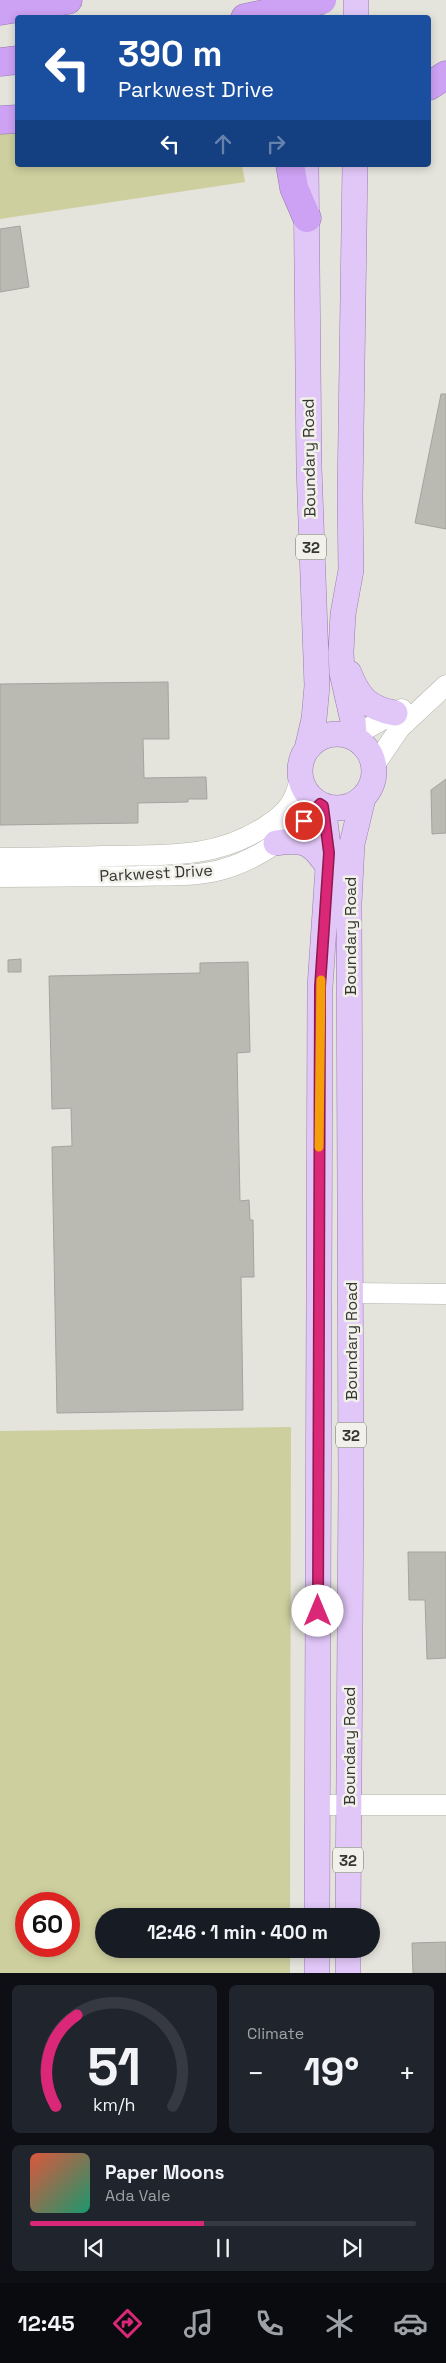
<!DOCTYPE html>
<html lang="en">
<head>
<meta charset="utf-8">
<style>
	:root { --surface:#171b24; --page:#20242c; --text:#f1f3f6; --muted:#9ea1a6; --line:#363941; --accent:#db2777 }
	body { margin:0; font-family:"Space Grotesk",sans-serif; background:var(--page); color:var(--text); height:100vh; display:flex; flex-direction:column; font-size:19px; white-space:nowrap }
	* { box-sizing:border-box; margin:0 }
	p { font-size:16px; color:var(--muted) }
	.icon { flex:none; width:28px; height:28px; fill:none; stroke:currentColor; stroke-width:2; stroke-linecap:round; stroke-linejoin:round }
	.map { position:relative; height:1973px; overflow:hidden }
	.sheet { display:flex; flex-direction:column; gap:12px; padding:12px; background:#0d0f14; flex:1 }
	.sheet>* { flex:none }
	.hud { position:absolute; left:15px; top:15px; width:416px; height:152px; border-radius:5px; box-shadow:0 2px 8px #0003; background:#1a4fa0; color:#fff; overflow:hidden }
	.speed { position:absolute; left:15px; top:1892px; display:flex; gap:10px; font-size:25px; font-weight:700; text-align:center }
	.speed>* { display:grid; place-content:center; width:65px; height:65px; border-radius:50%; background:var(--surface); box-shadow:0 2px 8px #0003; line-height:1 }
	.speed .limit { border:8px solid #d22; background:#fff; color:#111 }
	.pin { position:absolute; display:grid; place-items:center; width:42px; height:42px; color:#fff; margin:-21px; border:2px solid #fff; border-radius:50%; box-shadow:0 1px 5px #0007 }
	.me { position:absolute; width:55px; margin:-28px; rotate:0deg; stroke-linejoin:round; filter:drop-shadow(0 0 4px #0008) }
	.turn { display:flex; align-items:center; gap:18px; height:105px; padding:0 20px; font-size:22px }
	.turn .icon { width:65px; height:65px; stroke-width:2.5 }
	.turn b { display:block; font-size:35px; line-height:42px }
	.lanes { display:flex; align-items:center; height:48px; padding:0 20px; background:#0003; justify-content:center; gap:25px; direction:ltr }
	.lanes .off { opacity:.35 }
	.big { font-size:38px; font-weight:700; line-height:1.1 }
	.sheet .tile { flex:1; display:flex; flex-direction:column; justify-content:center; gap:8px; min-width:0; padding:0 18px; border-radius:8px; background:var(--page) }
	.sheet .dial { align-items:center; gap:0 }
	.dial svg { height:130px; overflow:visible; fill:none; stroke:var(--line); stroke-width:7; stroke-linecap:round; text-anchor:middle }
	.dial text { fill:var(--text); stroke:none }
	.song { display:flex; align-items:center; gap:15px }
	.cover { width:60px; height:60px; border-radius:8px; background:linear-gradient(135deg,hsl(10 70% 55%),hsl(160 70% 35%)) }
	.played { height:5px; border-radius:2px; background:linear-gradient(90deg,var(--accent) 45%,var(--line) 45%) }
	.keys { display:flex; justify-content:space-around; direction:ltr }
	.heat { display:flex; justify-content:space-between; align-items:center; font-size:28px; direction:ltr }
	.sheet .tiles { flex:1; display:grid; gap:12px; grid-template-columns:1fr 1fr }
	.tile:last-child { grid-column:span 2 }
	.trip { position:absolute; left:95px; top:1908px; width:285px; height:50px; border-radius:25px; background:var(--surface); box-shadow:0 2px 8px #0003; font-weight:700; line-height:50px; text-align:center }
	.menu { display:flex; height:80px; justify-content:space-around; align-items:center; background:#090b0e; color:var(--muted) }
	.menu .icon { width:35px; height:35px }
	.menu .selected { color:var(--accent) }
	.menu b { font-size:22px; color:var(--text) }
	.map>svg:first-child { display:block }
	.green { fill:#cecf9e; fill-rule:evenodd }
	.building { fill:#babab3; stroke:#a3a49d }
	.lines { fill:none; stroke-linecap:round; stroke-linejoin:round }
	.minor-casing { stroke:#b4b5ad; stroke-width:21 }
	.major-casing { stroke:#987baf; stroke-width:26 }
	.highway-casing { stroke:#987baf; stroke-width:29 }
	.minor { stroke:#fff; stroke-width:20 }
	.major { stroke:#e1c7f8; stroke-width:25 }
	.highway { stroke:#cda1f3; stroke-width:28 }
	.highway-bridge-casing { stroke:#987baf; stroke-width:29; stroke-linecap:butt }
	.highway-bridge { stroke:#cda1f3; stroke-width:28 }
	.route-casing { stroke:#8e194d; stroke-width:12 }
	.route { stroke:#db2777; stroke-width:9 }
	.slow { stroke:#f59e0b; stroke-width:9 }
	.labels { text-anchor:middle; dominant-baseline:central; stroke-width:5; stroke-linejoin:round; paint-order:stroke }
	.shield { fill:#f1f1ea; stroke:#6d6d69; stroke-width:1 }
	.shield-label { font-size:15px; font-weight:bold; fill:#353532 }
	.street-label { font-size:16px; fill:#353532; stroke:#f1f1ea }
</style>
</head>
<body>
<div class="map">
<svg width="446" height="1973" viewBox="0 0 446 1973">
	<rect width="100%" height="100%" fill="#e4e4dc"/>
	<path class="green" d="M17,132L18,165H242L245,182L0,219V133Z
		M291,1427L290,1916H104V1949H290V1973H0V1431ZM26,1904H69V1946H26Z"/>
	<path class="building" d="M20,226L29,287L0,292V229Z
		M441,394H446V529L415,523Z
		M168,682L169,739H143L144,778L206,777L207,799H188V802L138,803V823L0,825V684Z
		M446,779V833L432,834L431,790Z
		M21,959V972H8V960Z
		M248,962L250,1052L237,1053L240,1201L249,1200L250,1220H253L254,1277H241L243,1410L57,1413L52,1147L72,1146L71,1108L52,1109L49,976L200,973V963Z
		M408,1552H446V1658L427,1659L425,1600H409Z
		M446,1942V1973H413L412,1943Z"/>
	<g class="lines">
		<defs>
			<path id="minor" d="M356,738L366,729L402,709
				M374,766L400,728L446,685
				M0,858C36,858 71,857 107,856C165,855 216,859 266,826C287,813 297,800 300,775
				M0,877C46,877 91,876 137,876C164,875 193,877 220,870C258,860 294,834 320,804
				M351,1293L446,1294
				M317,1805H446"/>
			<path id="major" d="M356,0V18
				M306,165L309,467L317,686L314,719L307,749
				M349,673C359,698 368,708 395,713
				M300 771a37 37 0 1 1 74 0a37 37 0 1 1-74 0Z
				M354,737L353,721L342,673L341,652L343,614L351,570L350,496L355,165
				M276,843C306,838 313,844 329,868
				M317,1916L320,987L329,853L323,806
				M348,1916L351,1487L349,903L352,844L363,798
				M348,1949V1973
				M317,1973V1949"/>
			<path id="highway" d="M0,11L68,0
				M245,18L273,12
				M0,62L18,60
				M429,86L446,75
				M0,120L18,119
				M290,165L294,188L307,218"/>
		</defs>
		<use href="#minor" class="minor-casing"/>
		<use href="#major" class="major-casing"/>
		<use href="#highway" class="highway-casing"/>
		<use href="#minor" class="minor"/>
		<use href="#major" class="major"/>
		<use href="#highway" class="highway"/>
		<defs>
			<path id="highway-bridge" d="M273,12L322,0"/>
		</defs>
		<use href="#highway-bridge" class="highway-bridge-casing"/>
		<use href="#highway-bridge" class="highway-bridge"/>
	</g>
	<g class="lines">
		<defs>
			<path id="route" d="M304,821L320,804L323,806L329,853L320,987L318,1611"/>
		</defs>
		<use href="#route" class="route-casing"/>
		<use href="#route" class="route"/>
		<path class="slow" d="M319,1147L321,980"/>
	</g>
	<g class="labels">
		<g class="shield">
			<rect x="296" y="534.5" width="30" height="25" rx="4"/>
			<rect x="336" y="1422.5" width="30" height="25" rx="4"/>
			<rect x="333" y="1847.5" width="30" height="25" rx="4"/>
		</g>
		<g class="shield-label">
			<text x="311" y="547">32</text>
			<text x="351" y="1435">32</text>
			<text x="348" y="1860">32</text>
		</g>
		<g class="street-label">
			<text transform="translate(309 458) rotate(-91)">Boundary Road</text>
			<text transform="translate(156 873) rotate(-3)">Parkwest Drive</text>
			<text transform="translate(350 936) rotate(-90)">Boundary Road</text>
			<text transform="translate(351 1341) rotate(-90)">Boundary Road</text>
			<text transform="translate(349 1746) rotate(-90)">Boundary Road</text>
		</g>
	</g>
</svg>
<div class="speed"><div class="limit">60</div></div>
<div class="pin" style="left:304px;top:821px;background:#d93025"><svg class="icon" aria-label="arrive" viewBox="0 0 24 24"><path d="M6 21V4h12l-3 4 3 4H6"/></svg></div>
<svg class="me" style="left:318px;top:1611px" viewBox="-20 -20 40 40"><circle r="19" fill="#fff"/><path d="M0-13L10 11 0 6-10 11z" fill="#db2777"/></svg>
<div class="trip">12:46 · 1 min · 400 m</div>
<div class="hud">
<div class="turn"><svg class="icon" aria-label="left" viewBox="0 0 24 24"><path d="M17 20v-9H6M10 6l-5 5 5 5"/></svg><div><b>390 m</b>Parkwest Drive</div></div>
<div class="lanes"><svg class="icon" aria-label="left" viewBox="0 0 24 24"><path d="M17 20v-9H6M10 6l-5 5 5 5"/></svg><svg class="icon off" aria-label="ahead" viewBox="0 0 24 24"><path d="M12 20V5M6 11l6-6 6 6"/></svg><svg class="icon off" aria-label="right" viewBox="0 0 24 24"><path d="M7 20v-9h11M14 6l5 5-5 5"/></svg></div>
</div>
</div>
<section class="sheet">
<div class="tiles">
<div class="tile dial"><svg viewBox="0 0 100 80">
<path d="M14 69A42 42 0 1 1 86 69"/>
<path d="M14 69A42 42 0 0 1 27 13" stroke="#db2777"/>
<text x="50" y="56" font-size="32" font-weight="700">51</text>
<text x="50" y="72" font-size="11">km/h</text>
</svg></div>
<div class="tile"><p>Climate</p>
<div class="heat"><a>−</a><b class="big">19°</b><a>+</a></div>
</div>
<div class="tile">
<div class="song"><i class="cover"></i><div><b>Paper Moons</b><p>Ada Vale</p></div></div>
<div class="played"></div>
<div class="keys"><svg class="icon" aria-label="previous" viewBox="0 0 24 24"><path d="M18 5L8 12l10 7zM5 5v14"/></svg><svg class="icon" aria-label="pause" viewBox="0 0 24 24"><path d="M8 5v14M16 5v14"/></svg><svg class="icon" aria-label="next" viewBox="0 0 24 24"><path d="M6 5l10 7-10 7zM19 5v14"/></svg></div>
</div>
</div>
</section>
<nav class="menu">
<b>12:45</b>
<svg class="icon selected" aria-label="directions" viewBox="0 0 24 24"><path d="M12 3l9 9-9 9-9-9zM9 14v-3h6M13 9l2 2-2 2"/></svg>
<svg class="icon" aria-label="music" viewBox="0 0 24 24"><path d="M9 18V5l10-2v13"/><circle cx="6" cy="18" r="3"/><circle cx="16" cy="16" r="3"/></svg>
<svg class="icon" aria-label="phone" viewBox="0 0 24 24"><path d="M5 4h4l2 5-3 2q2 4 5 5l2-3 5 2v4C11 20 4 13 5 4z"/></svg>
<svg class="icon" aria-label="climate" viewBox="0 0 24 24"><path d="M12 3v18M4 7l16 10M4 17L20 7"/></svg>
<svg class="icon" aria-label="car" viewBox="0 0 24 24"><path d="M5 17H2v-5l4-1 3-4h7l3 4 3 1v5h-3M9 17h6M6 11h13"/><circle cx="7" cy="17" r="2"/><circle cx="17" cy="17" r="2"/></svg>
</nav>
</body>
</html>
